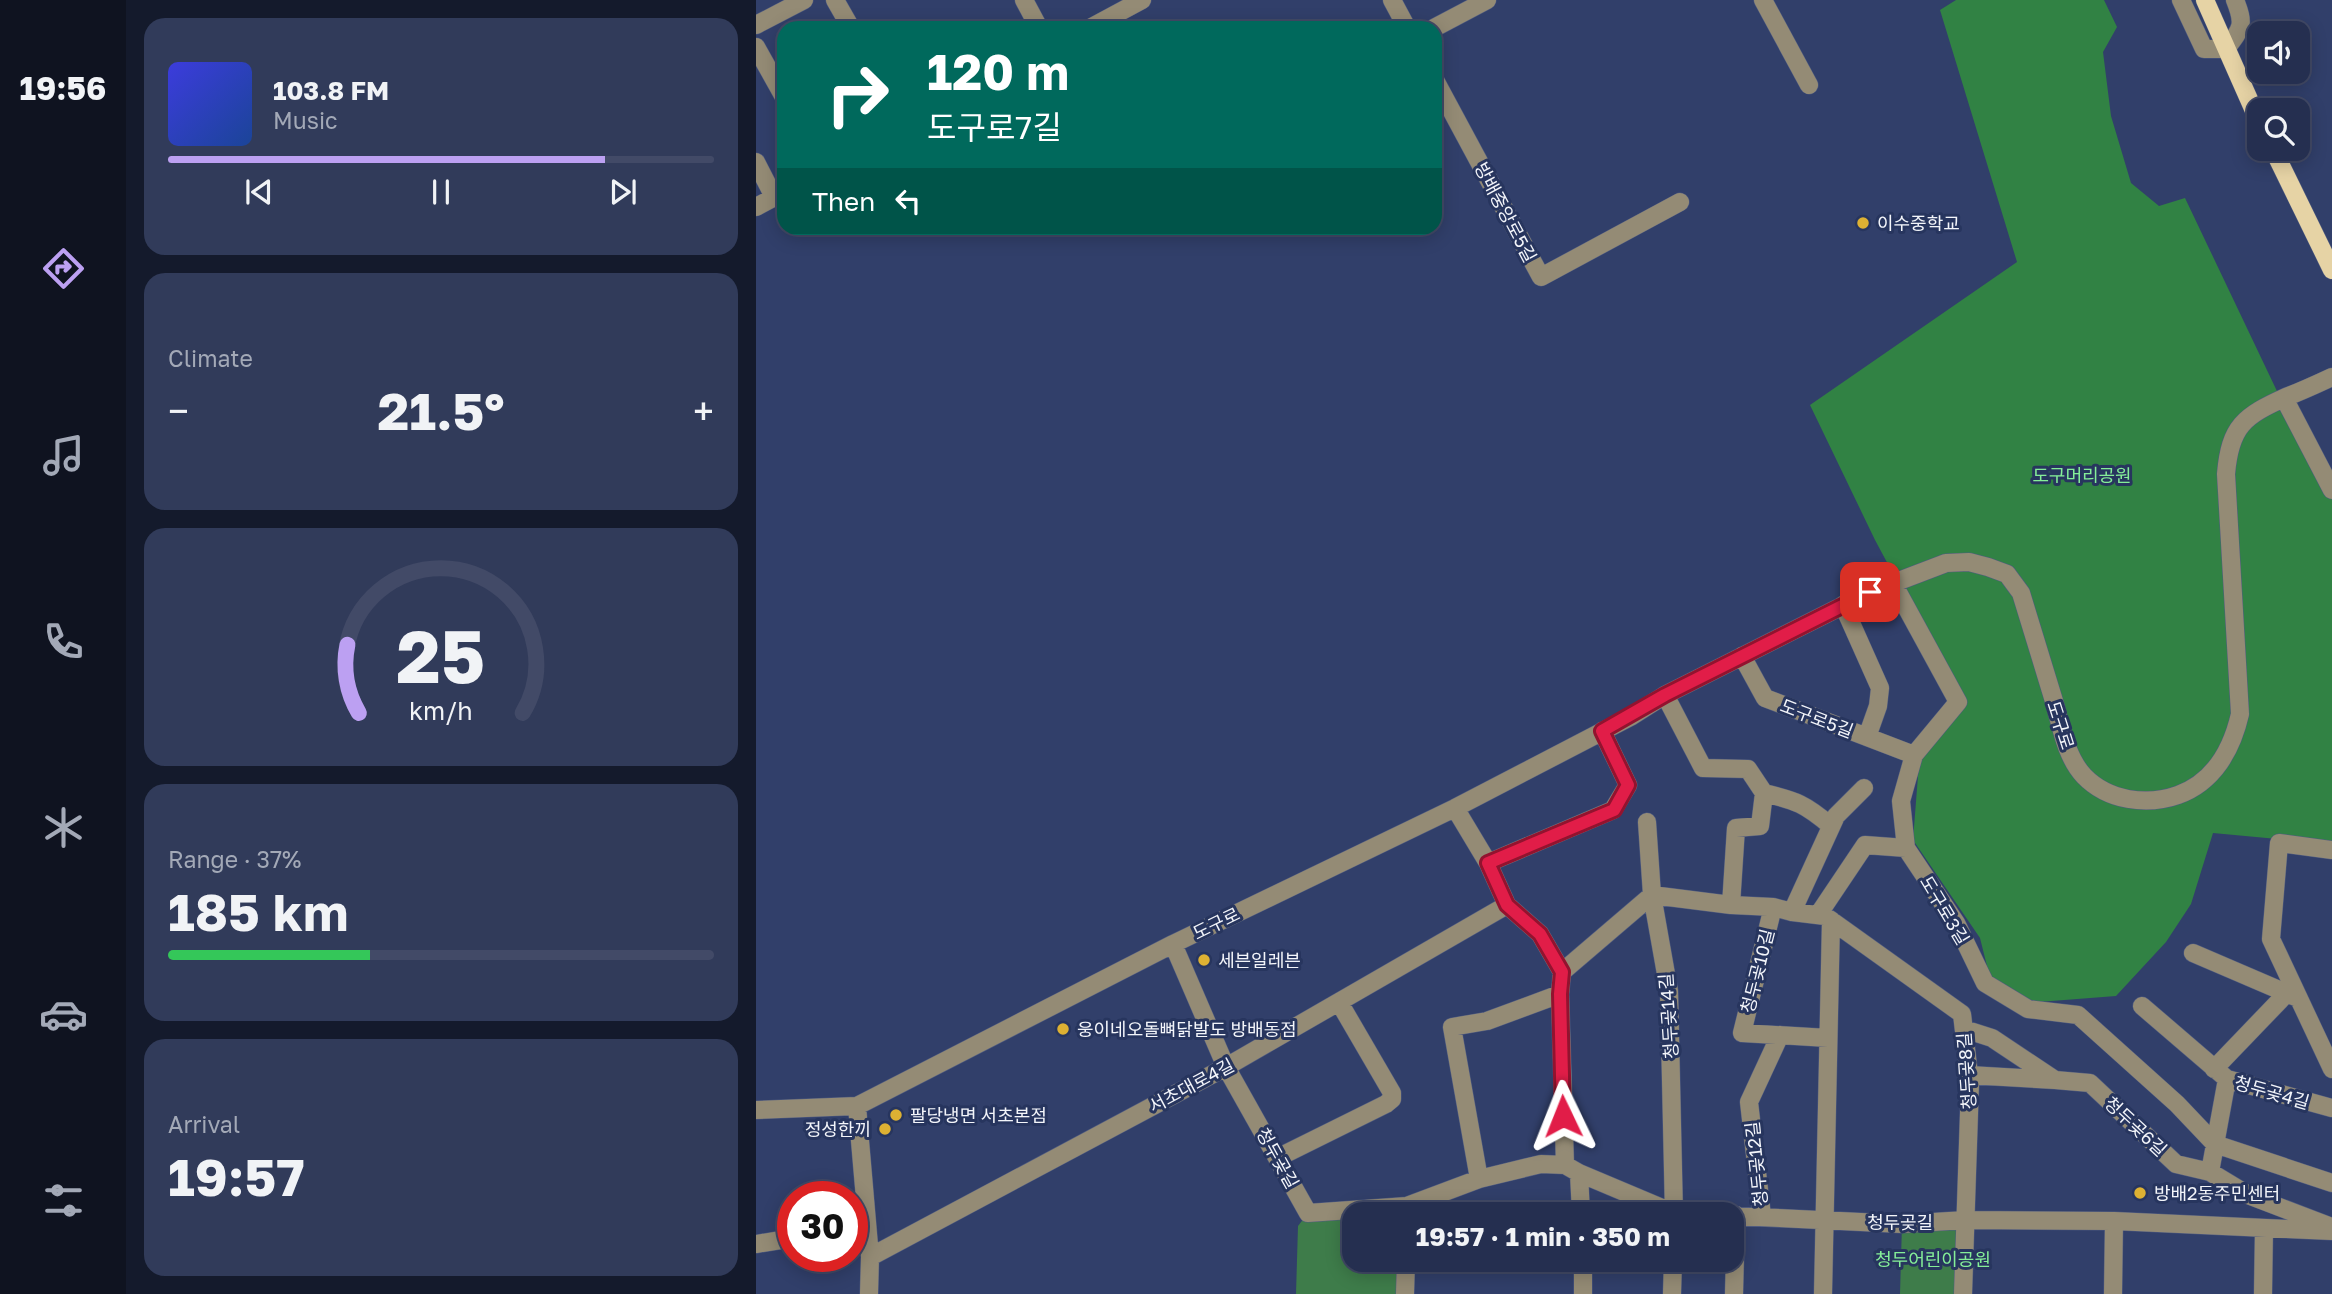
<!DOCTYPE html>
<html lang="en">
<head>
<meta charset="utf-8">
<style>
	:root { --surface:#252f50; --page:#313b5a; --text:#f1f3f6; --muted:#a3a9b7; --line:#424a67; --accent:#bca0f2 }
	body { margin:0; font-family:"Golos Text","Noto Sans KR",sans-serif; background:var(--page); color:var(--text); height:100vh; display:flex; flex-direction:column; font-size:26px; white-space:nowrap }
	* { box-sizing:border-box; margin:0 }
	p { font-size:23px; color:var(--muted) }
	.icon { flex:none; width:38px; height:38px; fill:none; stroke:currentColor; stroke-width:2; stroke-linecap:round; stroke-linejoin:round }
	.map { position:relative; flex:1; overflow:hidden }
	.details { display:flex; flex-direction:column; gap:18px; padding:18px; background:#141a2c; width:630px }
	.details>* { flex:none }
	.banner { position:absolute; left:21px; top:21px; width:665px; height:214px; border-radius:21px; box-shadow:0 4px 18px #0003,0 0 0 2px var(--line); background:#00695c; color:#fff; overflow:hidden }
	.fabs { position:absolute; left:1491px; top:21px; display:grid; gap:14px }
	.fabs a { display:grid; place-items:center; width:63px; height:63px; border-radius:14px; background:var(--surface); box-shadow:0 4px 18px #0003,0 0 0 2px var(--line); font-size:35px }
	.speed { position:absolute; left:21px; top:1181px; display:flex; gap:14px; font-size:35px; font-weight:700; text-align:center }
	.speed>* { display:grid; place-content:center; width:91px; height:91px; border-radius:50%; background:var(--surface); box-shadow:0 4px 18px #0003,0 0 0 2px var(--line); line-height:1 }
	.speed .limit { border:10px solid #d22; background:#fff; color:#111 }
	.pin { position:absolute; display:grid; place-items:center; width:60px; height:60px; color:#fff; margin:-30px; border-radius:14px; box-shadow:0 4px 10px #0006 }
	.me { position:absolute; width:77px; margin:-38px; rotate:358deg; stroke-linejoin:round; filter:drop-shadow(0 0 5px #0008) }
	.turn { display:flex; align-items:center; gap:24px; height:147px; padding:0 35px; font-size:32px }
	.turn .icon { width:91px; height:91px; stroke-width:2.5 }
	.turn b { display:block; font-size:49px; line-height:60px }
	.then { display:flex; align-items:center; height:66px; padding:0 35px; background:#0003; gap:14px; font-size:26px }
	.big { font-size:52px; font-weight:700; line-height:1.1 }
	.details .widget { flex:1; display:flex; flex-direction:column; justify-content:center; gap:10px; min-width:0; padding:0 24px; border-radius:21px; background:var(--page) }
	.details .dial { align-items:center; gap:0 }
	.dial svg { height:182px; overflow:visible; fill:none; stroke:var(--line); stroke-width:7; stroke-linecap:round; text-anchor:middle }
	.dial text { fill:var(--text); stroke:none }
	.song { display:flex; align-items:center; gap:21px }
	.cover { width:84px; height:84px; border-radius:10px; background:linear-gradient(135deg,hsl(240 70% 55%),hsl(220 70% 35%)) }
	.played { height:7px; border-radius:4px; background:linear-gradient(90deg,var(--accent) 80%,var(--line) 80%) }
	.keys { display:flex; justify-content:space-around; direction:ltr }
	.heat { display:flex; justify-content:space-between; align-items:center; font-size:38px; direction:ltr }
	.charge { height:10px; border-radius:5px; background:linear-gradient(90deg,#34c759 37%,var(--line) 0) }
	.trip { position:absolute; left:586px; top:1202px; width:402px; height:70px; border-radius:21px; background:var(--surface); box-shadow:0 4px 18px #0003,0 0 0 2px var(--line); font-weight:700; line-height:70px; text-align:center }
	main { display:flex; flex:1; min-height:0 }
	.dock { display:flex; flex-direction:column; width:126px; justify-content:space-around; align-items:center; background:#0f1320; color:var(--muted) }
	.dock .icon { width:49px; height:49px }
	.dock .on { color:var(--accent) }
	.dock b { font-size:32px; color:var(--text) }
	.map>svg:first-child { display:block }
	.green { fill:#3e7c4a }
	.forest { fill:#318244 }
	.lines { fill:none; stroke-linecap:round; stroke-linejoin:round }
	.minor-casing { stroke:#505c81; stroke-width:19 }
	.major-casing { stroke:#505c81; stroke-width:19 }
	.minor { stroke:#948b75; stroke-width:18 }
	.major { stroke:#e6d3a5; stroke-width:18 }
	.route-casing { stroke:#92132f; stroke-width:18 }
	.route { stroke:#e11d48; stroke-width:12 }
	.poi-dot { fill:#ddb133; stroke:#27355e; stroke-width:2.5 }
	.labels { text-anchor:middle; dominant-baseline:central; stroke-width:6; stroke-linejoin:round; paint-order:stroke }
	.street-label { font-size:18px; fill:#f3f5fa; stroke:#27355e }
	.poi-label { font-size:18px; fill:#f3f5fa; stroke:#27355e; text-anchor:start }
	.park-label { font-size:18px; fill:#85ee98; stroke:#27355e }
</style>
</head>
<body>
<main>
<nav class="dock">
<b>19:56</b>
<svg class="icon on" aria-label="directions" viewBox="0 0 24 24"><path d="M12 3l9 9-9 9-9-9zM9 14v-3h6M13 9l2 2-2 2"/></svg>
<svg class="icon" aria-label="music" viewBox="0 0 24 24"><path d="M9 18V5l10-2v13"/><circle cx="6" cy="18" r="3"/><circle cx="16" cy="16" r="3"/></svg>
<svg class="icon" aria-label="phone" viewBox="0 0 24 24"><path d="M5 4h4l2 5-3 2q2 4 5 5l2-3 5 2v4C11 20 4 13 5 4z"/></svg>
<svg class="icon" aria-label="climate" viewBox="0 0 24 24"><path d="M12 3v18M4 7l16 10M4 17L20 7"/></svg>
<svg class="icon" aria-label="car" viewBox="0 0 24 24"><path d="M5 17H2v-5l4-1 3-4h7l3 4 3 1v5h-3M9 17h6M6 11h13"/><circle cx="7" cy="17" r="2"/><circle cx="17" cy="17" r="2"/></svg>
<svg class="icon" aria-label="filters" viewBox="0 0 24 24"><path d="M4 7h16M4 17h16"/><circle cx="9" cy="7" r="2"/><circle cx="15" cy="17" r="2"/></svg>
</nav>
<section class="details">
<div class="widget">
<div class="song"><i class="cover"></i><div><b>103.8 FM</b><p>Music</p></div></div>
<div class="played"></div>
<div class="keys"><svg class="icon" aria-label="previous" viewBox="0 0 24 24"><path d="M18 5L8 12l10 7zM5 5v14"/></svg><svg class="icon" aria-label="pause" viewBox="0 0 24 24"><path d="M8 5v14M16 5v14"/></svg><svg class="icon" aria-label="next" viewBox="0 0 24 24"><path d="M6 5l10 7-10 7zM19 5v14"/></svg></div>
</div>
<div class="widget"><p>Climate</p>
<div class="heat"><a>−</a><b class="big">21.5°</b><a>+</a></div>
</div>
<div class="widget dial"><svg viewBox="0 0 100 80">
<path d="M14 69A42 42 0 1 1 86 69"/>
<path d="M14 69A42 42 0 0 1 9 39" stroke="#bca0f2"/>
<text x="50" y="56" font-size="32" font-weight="700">25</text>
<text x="50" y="72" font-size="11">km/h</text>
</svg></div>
<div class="widget"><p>Range · 37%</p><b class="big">185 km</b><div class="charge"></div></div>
<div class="widget"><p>Arrival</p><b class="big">19:57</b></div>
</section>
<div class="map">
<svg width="1576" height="1294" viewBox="0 0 1576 1294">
	<rect width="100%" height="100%" fill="#313f6a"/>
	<path class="green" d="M552,1213L598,1214V1260H643L640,1294H540L542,1226Z
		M1209,1220L1207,1294H1144L1146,1224Z"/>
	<path class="forest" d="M1200,0H1348L1361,27L1347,52L1355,116L1375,183L1403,206L1429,198L1561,475L1576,494V844L1457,833L1435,904L1410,942L1360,996L1270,1003L1235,982L1224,938L1157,840L1163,763L1207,704L1119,540L1054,405L1261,262L1184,10Z"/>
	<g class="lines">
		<defs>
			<path id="minor" d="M79,0L95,28
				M268,0L283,28
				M636,0L651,28
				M1007,0L1053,85
				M1425,0L1448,49H1470C1486,28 1489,25 1479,0
				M0,25L48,0
				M334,28L386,0
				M678,28L731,0
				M0,47L28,97
				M679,80L785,277L924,202
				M0,162L18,197
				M0,207L28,192
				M1528,398L1576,490
				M1137,583L1202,702L1158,755L1145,801L1150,848L1200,923L1229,983L1272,1009L1322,1015L1421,1104L1459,1144L1576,1183
				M1087,605L1124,688L1122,706L1111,737
				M986,656L1009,698L1158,755
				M909,695L947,768L992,769L1008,793L1004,826L980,828L975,905
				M1008,793C1041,801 1049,804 1075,826
				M699,808L732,863L751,905L784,934L806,972L804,994L809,1165
				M891,822L896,895L913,991L918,1214
				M1576,850L1523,843L1515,939L1576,1069
				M732,863L857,810L872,785L846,731
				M1017,907L986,1033L1072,1038
				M1036,912L1080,816L1108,788
				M1062,915L1109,845L1150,848
				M417,944L470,1067L552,1213L651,1206L723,1179L785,1164L809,1165L823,1173L918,1213L1146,1224L1209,1220L1358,1221L1576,1231
				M1437,953L1542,998
				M806,972L896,895L975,905L1017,907L1036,912L1069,916L1206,1014L1214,1083L1207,1294
				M1386,1006L1471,1079L1576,1108
				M1208,1029L1236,1038L1299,1080L1334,1083L1420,1164L1454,1172L1492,1195L1573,1226
				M1458,1069L1530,994
				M1213,1075L1299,1080
				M101,1106L114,1257L113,1294
				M0,1110L101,1106L417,944L699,808L876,716L909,695L1114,592L1190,563L1213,562L1232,567L1251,574L1265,593C1276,629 1287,665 1298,701C1305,726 1310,757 1328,776C1352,801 1391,806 1422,795C1458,782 1476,749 1484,714L1470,474C1474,426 1488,416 1530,397C1546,391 1561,384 1576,377
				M521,1158L630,1104L636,1099V1093L583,1002
				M1454,1172L1471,1079
				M823,1173L825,1214
				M723,1179L696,1027L731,1021L804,994
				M1006,1216L993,1102L1024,1035
				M0,1244L37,1238
				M114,1257L470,1067L751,905
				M827,1260V1294
				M649,1294L650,1260
				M916,1294L917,1260
				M978,1294L980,1215
				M1067,1294L1075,920
				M1357,1294L1358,1221
				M1507,1294L1508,1228"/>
			<path id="major" d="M1449,0L1503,122
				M1517,149L1576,270"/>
		</defs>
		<use href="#minor" class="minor-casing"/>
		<use href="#major" class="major-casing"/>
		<use href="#minor" class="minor"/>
		<use href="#major" class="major"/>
	</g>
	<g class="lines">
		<defs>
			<path id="route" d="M807,1116L804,994L806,972L784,934L751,905L732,863L858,810L872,785L846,731L909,695L1114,592"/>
		</defs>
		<use href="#route" class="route-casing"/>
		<use href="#route" class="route"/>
	</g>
	<g class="poi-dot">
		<circle cx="1107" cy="223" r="7"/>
		<circle cx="448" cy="960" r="7"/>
		<circle cx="307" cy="1029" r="7"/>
		<circle cx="140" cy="1115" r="7"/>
		<circle cx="129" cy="1129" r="7"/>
		<circle cx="1384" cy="1193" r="7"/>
	</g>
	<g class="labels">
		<g class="street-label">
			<text transform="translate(750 212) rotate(62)">방배중앙로5길</text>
			<text transform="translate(1061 718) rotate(21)">도구로5길</text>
			<text transform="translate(1305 725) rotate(72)">도구로</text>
			<text transform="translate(1189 910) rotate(59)">도구로3길</text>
			<text transform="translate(460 923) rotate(-26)">도구로</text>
			<text transform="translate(1001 971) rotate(-76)">청두곶10길</text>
			<text transform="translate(912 1016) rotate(-94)">청두곶14길</text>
			<text transform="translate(1210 1071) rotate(-94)">청두곶8길</text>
			<text transform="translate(435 1085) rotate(-28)">서초대로4길</text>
			<text transform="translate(1516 1092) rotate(16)">청두곶4길</text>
			<text transform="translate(1380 1126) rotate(43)">청두곶6길</text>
			<text transform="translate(522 1158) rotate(61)">청두곶길</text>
			<text transform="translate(1000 1164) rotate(-96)">청두곶12길</text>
			<text x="1144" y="1222">청두곶길</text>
		</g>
		<g class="poi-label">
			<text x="1121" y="223">이수중학교</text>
			<text x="462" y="960">세븐일레븐</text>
			<text x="321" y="1029">웅이네오돌뼈닭발도 방배동점</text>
			<text x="154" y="1115">팔당냉면 서초본점</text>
			<text x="115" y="1129" text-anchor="end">정성한끼</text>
			<text x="1398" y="1193">방배2동주민센터</text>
		</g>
		<g class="park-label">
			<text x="1326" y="475">도구머리공원</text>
			<text x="1177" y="1259">청두어린이공원</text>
		</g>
	</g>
</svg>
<div class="fabs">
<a><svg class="icon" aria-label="sound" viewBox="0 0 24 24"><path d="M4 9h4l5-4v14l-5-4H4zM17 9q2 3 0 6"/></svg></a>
<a><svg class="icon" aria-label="search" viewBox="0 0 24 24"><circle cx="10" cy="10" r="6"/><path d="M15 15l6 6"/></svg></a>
</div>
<div class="speed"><div class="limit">30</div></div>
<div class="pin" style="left:1114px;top:592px;background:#d93025"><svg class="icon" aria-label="arrive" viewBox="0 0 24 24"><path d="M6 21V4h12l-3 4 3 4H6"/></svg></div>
<svg class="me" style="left:807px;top:1116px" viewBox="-20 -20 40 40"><path d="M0-17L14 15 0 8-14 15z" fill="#e11d48" stroke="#fff" stroke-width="4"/></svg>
<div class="trip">19:57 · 1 min · 350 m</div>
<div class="banner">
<div class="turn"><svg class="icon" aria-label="right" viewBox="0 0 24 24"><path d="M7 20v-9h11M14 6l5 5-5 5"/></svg><div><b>120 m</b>도구로7길</div></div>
<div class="then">Then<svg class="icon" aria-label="left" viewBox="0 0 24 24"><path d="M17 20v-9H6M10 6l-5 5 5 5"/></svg></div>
</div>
</div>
</main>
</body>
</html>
